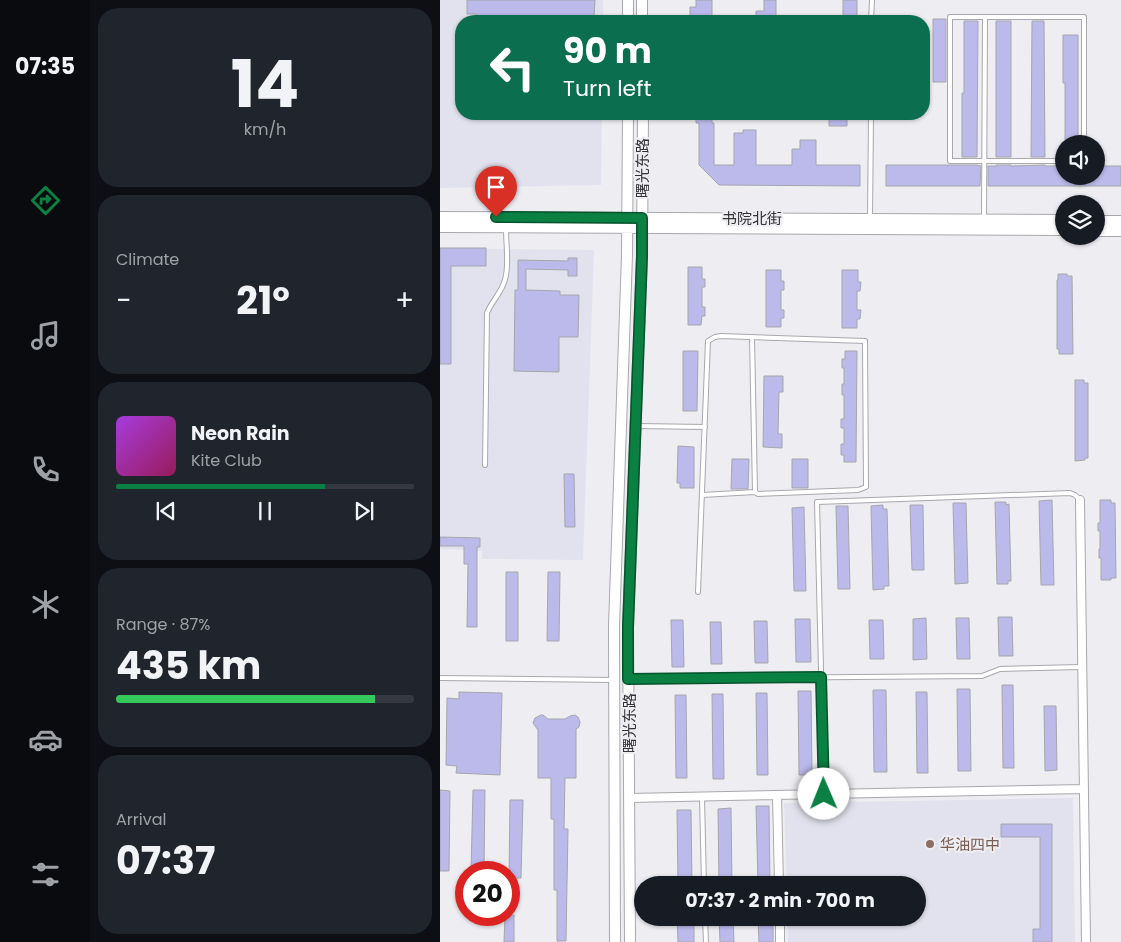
<!DOCTYPE html>
<html lang="en">
<head>
<meta charset="utf-8">
<style>
	:root { --surface:#171b24; --page:#20242c; --text:#f1f3f6; --muted:#9ea1a6; --line:#363941; --accent:#0b8043 }
	body { margin:0; font-family:Poppins,"Noto Sans SC",sans-serif; background:var(--page); color:var(--text); height:100vh; display:flex; flex-direction:column; font-size:19px; white-space:nowrap }
	* { box-sizing:border-box; margin:0 }
	p { font-size:16px; color:var(--muted) }
	.icon { flex:none; width:28px; height:28px; fill:none; stroke:currentColor; stroke-width:2; stroke-linecap:round; stroke-linejoin:round }
	.map { position:relative; flex:1; overflow:hidden }
	.details { display:flex; flex-direction:column; gap:8px; padding:8px; background:#0d0f14; width:350px }
	.details>* { flex:none }
	.top-card { position:absolute; left:15px; top:15px; width:475px; height:105px; border-radius:20px; box-shadow:0 1px 4px #0004; background:#0b6e4f; color:#fff; overflow:hidden }
	.controls { position:absolute; left:615px; top:135px; display:grid; gap:10px }
	.controls a { display:grid; place-items:center; width:50px; height:50px; border-radius:50%; background:var(--surface); box-shadow:0 1px 4px #0004; font-size:25px }
	.speed { position:absolute; left:15px; top:861px; display:flex; gap:10px; font-size:25px; font-weight:700; text-align:center }
	.speed>* { display:grid; place-content:center; width:65px; height:65px; border-radius:50%; background:var(--surface); box-shadow:0 1px 4px #0004; line-height:1 }
	.speed .limit { border:8px solid #d22; background:#fff; color:#111 }
	.pin { position:absolute; display:grid; place-items:center; width:42px; height:42px; color:#fff; margin:-51px -21px; border-radius:50% 50% 50% 0; rotate:-45deg; box-shadow:0 0 5px #0007 }
	.pin .icon { rotate:45deg }
	.me { position:absolute; width:55px; margin:-28px; rotate:359deg; stroke-linejoin:round; filter:drop-shadow(0 0 4px #0008) }
	.turn { display:flex; align-items:center; gap:18px; height:105px; padding:0 25px; font-size:22px }
	.turn .icon { width:65px; height:65px; stroke-width:2.5 }
	.turn b { display:block; font-size:35px; line-height:42px }
	.big { font-size:38px; font-weight:700; line-height:1.1 }
	.details .widget { flex:1; display:flex; flex-direction:column; justify-content:center; gap:8px; min-width:0; padding:0 18px; border-radius:20px; background:var(--page) }
	.details .dial { align-items:center; gap:0 }
	.dial b { font-size:65px; line-height:1 }
	.song { display:flex; align-items:center; gap:15px }
	.cover { width:60px; height:60px; border-radius:8px; background:linear-gradient(135deg,hsl(280 70% 55%),hsl(330 70% 35%)) }
	.played { height:5px; border-radius:2px; background:linear-gradient(90deg,var(--accent) 70%,var(--line) 70%) }
	.keys { display:flex; justify-content:space-around; direction:ltr }
	.heat { display:flex; justify-content:space-between; align-items:center; font-size:28px; direction:ltr }
	.charge { height:8px; border-radius:4px; background:linear-gradient(90deg,#34c759 87%,var(--line) 0) }
	.trip { position:absolute; left:194px; top:876px; width:292px; height:50px; border-radius:25px; background:var(--surface); box-shadow:0 1px 4px #0004; font-weight:700; line-height:50px; text-align:center }
	main { display:flex; flex:1; min-height:0 }
	.tab-bar { display:flex; flex-direction:column; width:90px; justify-content:space-around; align-items:center; background:#090b0e; color:var(--muted) }
	.tab-bar .icon { width:35px; height:35px }
	.tab-bar .on { color:var(--accent) }
	.tab-bar b { font-size:22px; color:var(--text) }
	.map>svg:first-child { display:block }
	.built { fill:#e2e2ee }
	.building { fill:#bbbaeb; stroke:#a6a6ab }
	.lines { fill:none; stroke-linecap:round; stroke-linejoin:round }
	.lane-casing { stroke:#a8a8ad; stroke-width:6 }
	.street-casing { stroke:#a8a8ad; stroke-width:10 }
	.secondary-casing { stroke:#a8a8ad; stroke-width:12 }
	.lane { stroke:#fff; stroke-width:4 }
	.street { stroke:#fff; stroke-width:8 }
	.secondary { stroke:#fff; stroke-width:10 }
	.route-casing { stroke:#07532c; stroke-width:12 }
	.route { stroke:#0b8043; stroke-width:9 }
	.education-dot { fill:#8d6e63; stroke:#ededf2; stroke-width:2 }
	.labels { text-anchor:middle; dominant-baseline:central; stroke-width:4; stroke-linejoin:round; paint-order:stroke }
	.street-label { font-size:15px; fill:#343436; stroke:#ededf2 }
	.education-label { font-size:15px; fill:#785e54; stroke:#ededf2; text-anchor:start }
</style>
</head>
<body>
<main>
<nav class="tab-bar">
<b>07:35</b>
<svg class="icon on" aria-label="directions" viewBox="0 0 24 24"><path d="M12 3l9 9-9 9-9-9zM9 14v-3h6M13 9l2 2-2 2"/></svg>
<svg class="icon" aria-label="music" viewBox="0 0 24 24"><path d="M9 18V5l10-2v13"/><circle cx="6" cy="18" r="3"/><circle cx="16" cy="16" r="3"/></svg>
<svg class="icon" aria-label="phone" viewBox="0 0 24 24"><path d="M5 4h4l2 5-3 2q2 4 5 5l2-3 5 2v4C11 20 4 13 5 4z"/></svg>
<svg class="icon" aria-label="climate" viewBox="0 0 24 24"><path d="M12 3v18M4 7l16 10M4 17L20 7"/></svg>
<svg class="icon" aria-label="car" viewBox="0 0 24 24"><path d="M5 17H2v-5l4-1 3-4h7l3 4 3 1v5h-3M9 17h6M6 11h13"/><circle cx="7" cy="17" r="2"/><circle cx="17" cy="17" r="2"/></svg>
<svg class="icon" aria-label="filters" viewBox="0 0 24 24"><path d="M4 7h16M4 17h16"/><circle cx="9" cy="7" r="2"/><circle cx="15" cy="17" r="2"/></svg>
</nav>
<section class="details">
<div class="widget dial"><b>14</b><p>km/h</p></div>
<div class="widget"><p>Climate</p>
<div class="heat"><a>−</a><b class="big">21°</b><a>+</a></div>
</div>
<div class="widget">
<div class="song"><i class="cover"></i><div><b>Neon Rain</b><p>Kite Club</p></div></div>
<div class="played"></div>
<div class="keys"><svg class="icon" aria-label="previous" viewBox="0 0 24 24"><path d="M18 5L8 12l10 7zM5 5v14"/></svg><svg class="icon" aria-label="pause" viewBox="0 0 24 24"><path d="M8 5v14M16 5v14"/></svg><svg class="icon" aria-label="next" viewBox="0 0 24 24"><path d="M6 5l10 7-10 7zM19 5v14"/></svg></div>
</div>
<div class="widget"><p>Range · 87%</p><b class="big">435 km</b><div class="charge"></div></div>
<div class="widget"><p>Arrival</p><b class="big">07:37</b></div>
</section>
<div class="map">
<svg width="681" height="942" viewBox="0 0 681 942">
	<rect width="100%" height="100%" fill="#ededf2"/>
	<path class="built" d="M0,0H163V21H21V114H162L161,185L0,188Z
		M0,248L154,250L143,560L42,559V551L0,549Z
		M633,798L635,942H348L347,918H478V885H347L344,803Z"/>
	<path class="building" d="M27,0H155L154,18H148V21L138,20V18L110,17V16H94V19L37,18V14H27Z
		M256,0H272V21H256V19H250V7H256Z
		M324,0H336V21H316V11H324Z
		M403,0H417V21H403Z
		M493,19H506V82H493Z
		M524,21H538L537,157H522V93H524Z
		M556,21H571V157H556Z
		M592,21H604L605,157H591Z
		M623,35H638V144H625V83H623Z
		M256,114H272V123H274V165H294V133H303V130H316V165H352V149H360V140H376V165H420V186L279,185L259,165V123H256Z
		M389,114H407V126H389Z
		M446,165H537L541,166L540,186H446Z
		M556,165H571V166L605,165V166H624V176H656V166H681V186H548V166H556Z
		M0,248H46V266H11V364H0Z
		M128,258H137V276H128V270L86,269V290L120,291V295H139L138,337H119V372L74,371L75,290H78V260L128,261Z
		M248,267H262V279H265V287H262V307H265V316H262L261,325H248Z
		M326,270H341V281H344V290H341V310H344V318H341V327H326Z
		M402,270H418V282H421L420,291H417V310H421L420,319H417V328H402Z
		M618,274H627V276H632L633,354H619V349H617V280H618Z
		M243,351H258L257,411H243Z
		M405,351H417L416,462H404V455H401V444H404V428H401V419H404V395H402V384H404V368H402V359H405Z
		M324,376H343V392H339L338,434H342V448L323,447Z
		M635,380H644V383H648V458H645V460L635,461Z
		M238,446L254,447V488H240V483H237Z
		M292,459H309L308,489H291Z
		M352,459H368V488H352Z
		M124,474H134L135,527H125Z
		M612,500L614,585H601L599,501Z
		M660,500H671V503H675L676,578H671V580H661V558H659V549H660V531H658V523H660Z
		M555,502H566V505L569,504L571,581H568V584H557Z
		M513,503H526L528,583L515,584Z
		M443,505V509H447L449,586H444V589L433,590L431,506Z
		M470,505H483L484,570H472Z
		M396,506H408L410,589H398Z
		M364,507L366,591H354L352,508Z
		M0,537L40,538V547H37V627H27L28,564H24V546H0Z
		M66,572H78V641H66Z
		M108,572H120L119,641H107Z
		M558,617H572L573,656H559Z
		M486,618L487,659L473,660V619Z
		M516,618H529L530,659H517Z
		M355,619H370L371,662H356Z
		M231,620H243L244,667H232Z
		M429,620H443L444,659H430Z
		M314,621H327L328,663H315Z
		M270,622H281L282,664H271Z
		M562,685H573L574,768H563Z
		M517,689H530L531,771H518Z
		M433,690H446L447,772H434Z
		M358,691H371L372,775H359Z
		M19,692L62,693L60,775L16,773L17,766L6,765L7,698L19,699Z
		M476,692H487L488,773H477Z
		M316,693H327L328,775H317Z
		M272,694H283L284,779H273Z
		M235,695H246L247,778H236Z
		M604,706H616L617,770L605,771Z
		M101,715H103L108,719H125L130,716L135,715L138,717L140,722L139,727L136,729V778H125L124,829H128L126,941H117V890H114V819H111V778H98V730L93,723L95,718Z
		M0,790L10,791L9,871H0Z
		M33,790H45L44,872H31Z
		M70,800H83L81,878H69Z
		M316,806H329L330,885H318Z
		M291,808L292,885H279L278,809Z
		M237,810H251L252,885H238Z
		M561,824H612V942H593V929H600V837H561Z
		M65,915H74V942H64Z
		M237,918H254V942H238Z
		M279,918H293L294,942H280Z
		M318,918H333V942H319Z"/>
	<g class="lines">
		<defs>
			<path id="lane" d="M431,21L432,0
				M624,161H510V17H644V144
				M430,219L431,114
				M544,220L545,17
				M197,426L265,427
				M45,465L47,313C51,303 59,295 63,285C70,271 66,245 66,229
				M262,495L315,492
				M258,592L268,341L275,337L281,336L425,341L426,487L418,490L318,494L315,492L312,337
				M0,678L174,680
				M188,679L542,676L560,669L642,667
				M384,794L377,502L630,493L635,495L640,500
				M262,797L264,885
				M265,918L266,942"/>
			<path id="street" d="M640,500L646,942
				M337,795L339,885
				M189,798L644,789
				M340,918V942"/>
			<path id="secondary" d="M202,0V21
				M188,21V0
				M0,217L624,220
				M656,221H681
				M0,227L624,230
				M656,231H681
				M175,942L174,626L187,255L188,114
				M190,942L188,627L202,256L203,114"/>
		</defs>
		<use href="#lane" class="lane-casing"/>
		<use href="#street" class="street-casing"/>
		<use href="#secondary" class="secondary-casing"/>
		<use href="#lane" class="lane"/>
		<use href="#street" class="street"/>
		<use href="#secondary" class="secondary"/>
	</g>
	<g class="lines">
		<defs>
			<path id="route" d="M56,217L202,218V256L188,627V679L381,677L384,794"/>
		</defs>
		<use href="#route" class="route-casing"/>
		<use href="#route" class="route"/>
	</g>
	<circle class="education-dot" cx="490" cy="844" r="5"/>
	<g class="labels">
		<g class="street-label">
			<text transform="translate(202 168) rotate(-90)">曙光东路</text>
			<text x="312" y="218">书院北街</text>
			<text transform="translate(189 723) rotate(-90)">曙光东路</text>
		</g>
		<g class="education-label">
			<text x="500" y="844">华油四中</text>
		</g>
	</g>
</svg>
<div class="controls">
<a><svg class="icon" aria-label="sound" viewBox="0 0 24 24"><path d="M4 9h4l5-4v14l-5-4H4zM17 9q2 3 0 6"/></svg></a>
<a><svg class="icon" aria-label="layers" viewBox="0 0 24 24"><path d="M12 4l9 5-9 5-9-5zM3 14l9 5 9-5"/></svg></a>
</div>
<div class="speed"><div class="limit">20</div></div>
<div class="pin" style="left:56px;top:217px;background:#d93025"><svg class="icon" aria-label="arrive" viewBox="0 0 24 24"><path d="M6 21V4h12l-3 4 3 4H6"/></svg></div>
<svg class="me" style="left:384px;top:794px" viewBox="-20 -20 40 40"><circle r="19" fill="#fff"/><path d="M0-13L10 11 0 6-10 11z" fill="#0b8043"/></svg>
<div class="trip">07:37 · 2 min · 700 m</div>
<div class="top-card">
<div class="turn"><svg class="icon" aria-label="left" viewBox="0 0 24 24"><path d="M17 20v-9H6M10 6l-5 5 5 5"/></svg><div><b>90 m</b>Turn left</div></div>
</div>
</div>
</main>
</body>
</html>
